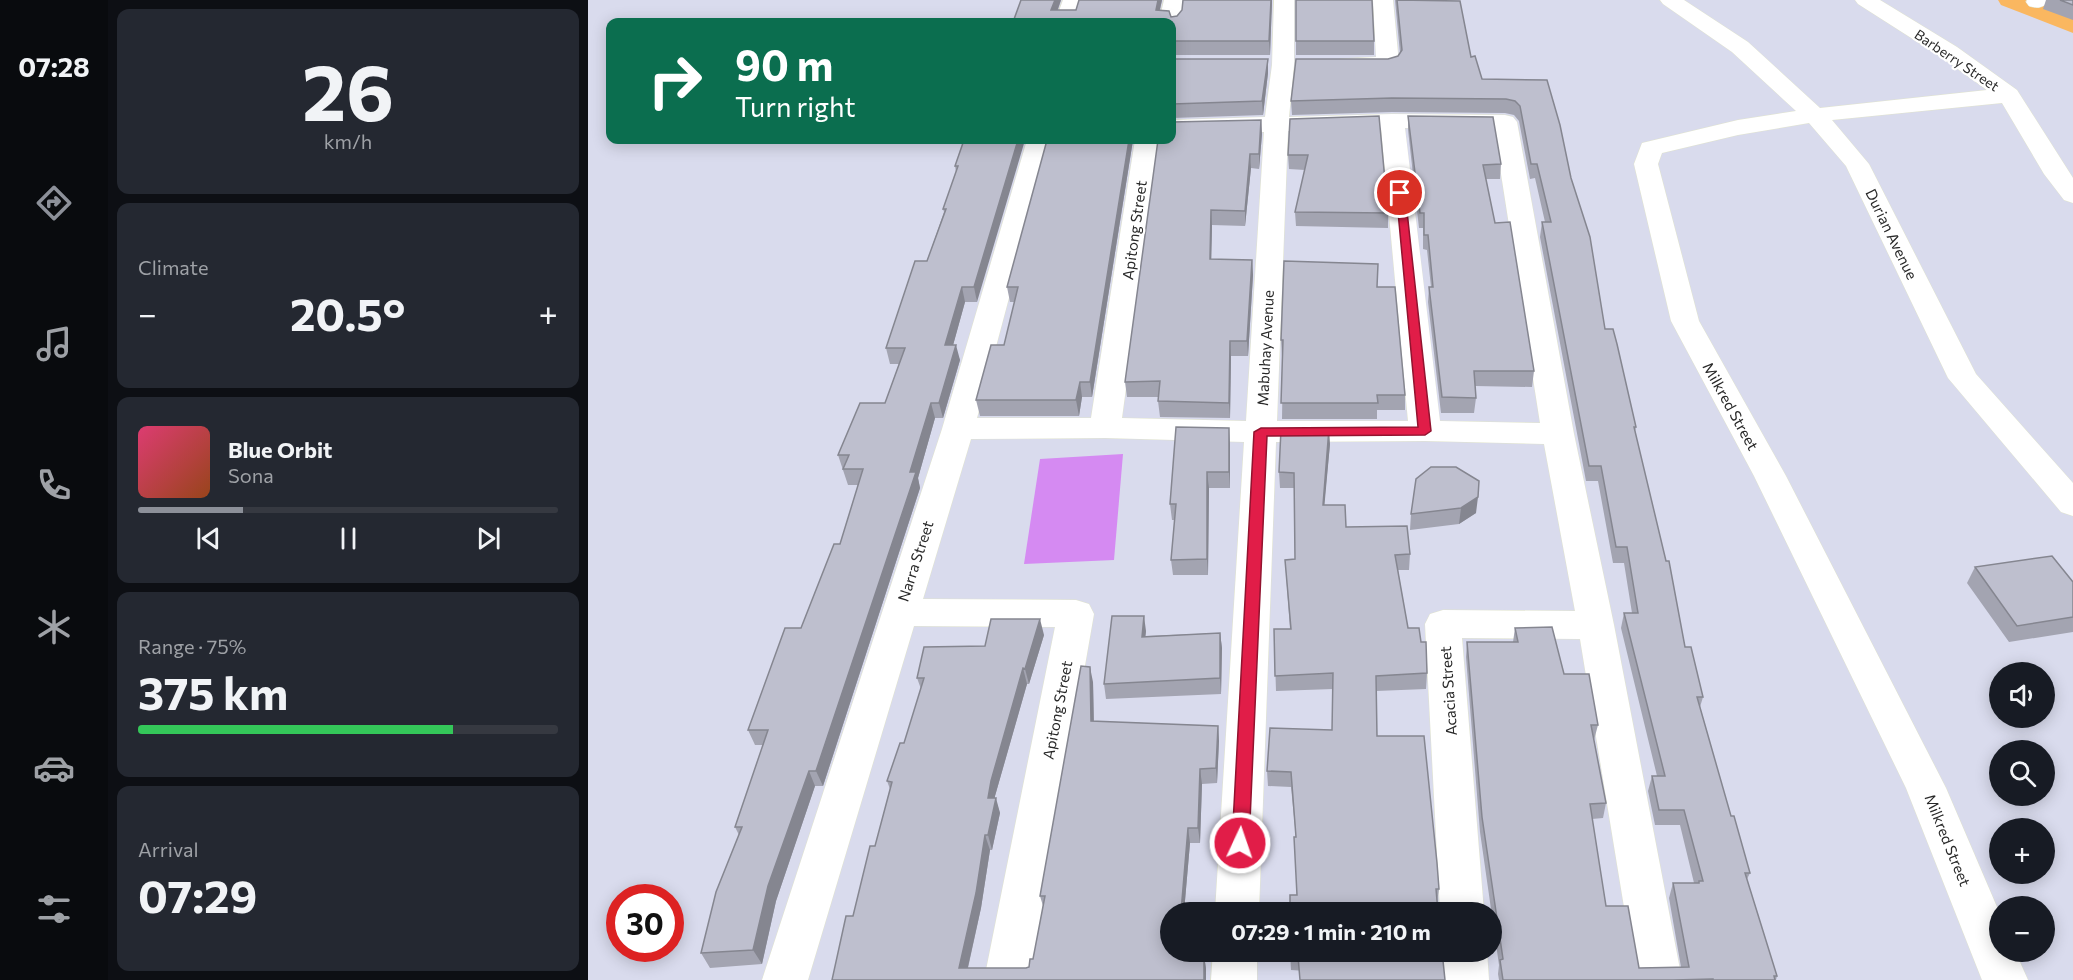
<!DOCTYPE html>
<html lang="en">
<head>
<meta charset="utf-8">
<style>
	:root { --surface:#171b24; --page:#242831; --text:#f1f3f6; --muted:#9ea1a6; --line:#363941; --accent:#8c9099 }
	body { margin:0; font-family:Commissioner,sans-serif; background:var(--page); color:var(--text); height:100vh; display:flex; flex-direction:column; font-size:22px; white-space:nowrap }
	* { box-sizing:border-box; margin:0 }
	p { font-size:20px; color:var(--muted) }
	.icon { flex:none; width:33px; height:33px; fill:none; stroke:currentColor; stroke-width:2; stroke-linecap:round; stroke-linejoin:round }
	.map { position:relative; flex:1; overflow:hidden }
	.details { display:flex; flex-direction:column; gap:9px; padding:9px; background:#0d0f14; width:480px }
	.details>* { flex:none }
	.guide { position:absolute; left:18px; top:18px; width:570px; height:126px; border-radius:12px; box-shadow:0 3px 15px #0003; background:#0b6e4f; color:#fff; overflow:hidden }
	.controls { position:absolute; left:1401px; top:662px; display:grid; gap:12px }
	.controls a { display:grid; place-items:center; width:66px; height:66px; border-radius:50%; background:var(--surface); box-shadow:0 3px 15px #0003; font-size:30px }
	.speed { position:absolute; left:18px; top:884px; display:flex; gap:12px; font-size:30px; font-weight:700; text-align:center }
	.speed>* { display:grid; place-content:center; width:78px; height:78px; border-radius:50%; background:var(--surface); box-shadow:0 3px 15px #0003; line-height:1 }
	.speed .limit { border:9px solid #d22; background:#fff; color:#111 }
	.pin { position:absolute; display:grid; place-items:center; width:51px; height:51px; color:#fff; margin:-26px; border:3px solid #fff; border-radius:50%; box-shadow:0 2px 6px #0007 }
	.me { position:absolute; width:66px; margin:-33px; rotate:3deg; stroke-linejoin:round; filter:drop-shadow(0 0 4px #0008) }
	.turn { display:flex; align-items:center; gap:21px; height:126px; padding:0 30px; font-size:27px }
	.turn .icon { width:78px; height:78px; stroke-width:2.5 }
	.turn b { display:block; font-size:42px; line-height:51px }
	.big { font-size:45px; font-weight:700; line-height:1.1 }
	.details .tile { flex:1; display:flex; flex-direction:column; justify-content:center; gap:9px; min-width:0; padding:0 21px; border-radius:12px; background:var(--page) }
	.details .dial { align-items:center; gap:0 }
	.dial b { font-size:78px; line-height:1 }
	.song { display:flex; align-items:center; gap:18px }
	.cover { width:72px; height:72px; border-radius:9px; background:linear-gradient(135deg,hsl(340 70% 55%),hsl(20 70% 35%)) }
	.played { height:6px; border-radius:3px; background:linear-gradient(90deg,var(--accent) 25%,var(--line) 25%) }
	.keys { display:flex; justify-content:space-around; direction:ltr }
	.heat { display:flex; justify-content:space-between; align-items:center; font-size:33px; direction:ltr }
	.charge { height:9px; border-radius:4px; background:linear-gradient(90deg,#34c759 75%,var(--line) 0) }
	.trip { position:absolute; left:572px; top:902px; width:342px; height:60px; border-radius:30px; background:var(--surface); box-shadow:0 3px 15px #0003; font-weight:700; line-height:60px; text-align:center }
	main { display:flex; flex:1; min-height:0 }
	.tab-bar { display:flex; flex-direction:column; width:108px; justify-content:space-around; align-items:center; background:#090b0e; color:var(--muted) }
	.tab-bar .icon { width:42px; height:42px }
	.tab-bar .current { color:var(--accent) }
	.tab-bar b { font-size:27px; color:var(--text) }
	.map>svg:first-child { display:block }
	.pitch { fill:#d58af2 }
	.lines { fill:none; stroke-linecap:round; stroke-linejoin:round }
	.canal { fill:#fab760; fill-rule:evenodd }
	.minor-casing { stroke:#e1e4ce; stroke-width:1 }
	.minor { fill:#fff; fill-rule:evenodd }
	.wall { fill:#a3a4b1 }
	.shaded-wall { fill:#858690 }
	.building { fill:#bebfce; stroke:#858690; stroke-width:1.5 }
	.route { fill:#e11d48; stroke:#92132f; stroke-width:1.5 }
	.labels { text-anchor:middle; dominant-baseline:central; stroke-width:4.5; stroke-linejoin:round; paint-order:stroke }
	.far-street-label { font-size:14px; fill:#292929; stroke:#fff }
	.street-label { font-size:15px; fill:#292929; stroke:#fff }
</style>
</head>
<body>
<main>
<nav class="tab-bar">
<b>07:28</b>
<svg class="icon current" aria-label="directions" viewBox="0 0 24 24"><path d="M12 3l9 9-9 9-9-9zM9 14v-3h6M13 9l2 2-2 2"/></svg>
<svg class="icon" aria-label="music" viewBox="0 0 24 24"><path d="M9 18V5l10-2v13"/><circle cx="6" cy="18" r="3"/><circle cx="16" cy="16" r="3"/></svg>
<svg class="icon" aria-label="phone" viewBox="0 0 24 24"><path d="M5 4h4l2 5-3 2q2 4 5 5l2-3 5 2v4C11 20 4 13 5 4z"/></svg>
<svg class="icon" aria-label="climate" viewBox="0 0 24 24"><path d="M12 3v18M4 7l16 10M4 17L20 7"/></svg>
<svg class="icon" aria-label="car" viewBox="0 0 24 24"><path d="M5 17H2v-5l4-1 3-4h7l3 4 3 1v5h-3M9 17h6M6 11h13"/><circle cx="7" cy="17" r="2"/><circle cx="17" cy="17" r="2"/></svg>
<svg class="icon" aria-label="filters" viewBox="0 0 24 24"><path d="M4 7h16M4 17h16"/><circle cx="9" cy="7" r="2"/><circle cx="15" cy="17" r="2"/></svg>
</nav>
<section class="details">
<div class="tile dial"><b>26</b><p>km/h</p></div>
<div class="tile"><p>Climate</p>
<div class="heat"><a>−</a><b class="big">20.5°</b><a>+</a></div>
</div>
<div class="tile">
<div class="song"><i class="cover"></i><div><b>Blue Orbit</b><p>Sona</p></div></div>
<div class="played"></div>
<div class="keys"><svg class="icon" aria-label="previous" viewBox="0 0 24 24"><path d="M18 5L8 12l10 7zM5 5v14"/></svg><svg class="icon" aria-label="pause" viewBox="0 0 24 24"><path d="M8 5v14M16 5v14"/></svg><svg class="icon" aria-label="next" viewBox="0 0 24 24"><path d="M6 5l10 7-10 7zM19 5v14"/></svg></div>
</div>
<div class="tile"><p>Range · 75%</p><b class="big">375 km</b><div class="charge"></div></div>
<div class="tile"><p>Arrival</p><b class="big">07:29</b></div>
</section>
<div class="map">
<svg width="1485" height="980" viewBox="0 0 1485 980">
	<rect width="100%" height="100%" fill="#d9dbed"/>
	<path class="pitch" d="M535,454L526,560L436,564L452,459Z"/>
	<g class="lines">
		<path class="canal" d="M1410,0H1441L1485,18V33L1413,5Z"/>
		<defs>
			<path id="minor" d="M475,0H495L488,22H467Z
				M576,0H596L593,22L590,27L584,28V22H571Z
				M686,0H706V65L701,117L804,114L917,115L925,117L929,122L986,434L1026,625L1094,980H1048L992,639L874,638L896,912H852L837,624L842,614L855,610L987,611L956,444L837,441L688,442L671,912H627L656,442L517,438L383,439L335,599L488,600L501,604L506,614L442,980H396L467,627L326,626L220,980H174L354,429L439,140H463L389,418H503L547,140H571L534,418L658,421L676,132L584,134V120L677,117L684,65ZM793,128L820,421H689L700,131ZM817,128L906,129L952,423L852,421Z
				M785,0H805L811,64L808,69L800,71L751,69L748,64L751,59L788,57Z
				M1072,0H1096L1160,42L1232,108L1399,90L1353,57L1270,4L1267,0H1292L1369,47L1429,90L1485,178V203L1476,200L1456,174L1414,103L1244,120L1281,164L1388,374L1485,483V516L1473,512L1360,378L1258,166L1221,123L1150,135L1074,153L1070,164L1111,321L1198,476L1358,788L1412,914V951H1427L1440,980H1394L1318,788L1166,476L1083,321L1046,164L1054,143L1150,120L1208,111L1144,52L1075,4Z
				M1439,0H1461C1456,8 1450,9 1441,6L1438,2Z
				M625,951H669V980H623Z
				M855,951H899L901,980H855Z"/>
		</defs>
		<use href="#minor" class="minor-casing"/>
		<use href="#minor" class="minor"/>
	</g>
	<path class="wall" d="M473,0L470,10H488L574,0L572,10L583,17L589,16L594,10L595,0H684L682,55H584V22H425Z
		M708,0L786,41V55H708Z
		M807,0H854L894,79L959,80L983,178L1017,329L1048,427L1047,431L1097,647L1115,697L1112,707L1143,816L1162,873L1159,879L1189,976L1188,980H911L910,974L911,965L892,832L878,657L879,642H925L927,628L976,674L1010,725L1006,740L1018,803L1015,818L1004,819L1018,906L1051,968L1093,967L1081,898L1085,883H1106L1092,825H1067L1060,791L1064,776H1069L1033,628L1036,613H1044L1036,563H1025L1010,481H998L952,237L954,222H957L947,178L942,179L931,121L926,115L917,113L804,112L704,115L703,101L800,59L810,56L812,53Z
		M1458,0H1485V20L1455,9Z
		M584,59H680V73L675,115L584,118Z
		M791,116L800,213V228L708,226L707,212L717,170L701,169L700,155Z
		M820,116L913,164L912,179H898L907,223L946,371L944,387L887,386L888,398L886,413H853L840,302L841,287H843L839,250L835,249V228H831L820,130Z
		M673,120L674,134L671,169L663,168L657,226L624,225L623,259L664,260L665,275L660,356H643L642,418L572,417L570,401V397H539L537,382L570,140Z
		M376,140L389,302H377L365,345L372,360L355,418H347L330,478L332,488L235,786H227L188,901L174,964L122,968L113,953L151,835L147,827L175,745H167L160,730L213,628L252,544L270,485H260L250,455L297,403L311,364H302L298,348L339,261L356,212L355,209L368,172L367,166Z
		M459,140H547H545L504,397H494L491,416H392L388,400L416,345L427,302H422L419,287Z
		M789,287L817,395V410H789V419H694L695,356H694L693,340Z
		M642,444V488H621L620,575H585L583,560L587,520H584L582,504Z
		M742,444L736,505L758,527L822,554L821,570H810L820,628L839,673L838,689L788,691L789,736L851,889L849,902L709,895L708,837L703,787L680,786L679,771L744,730L745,689L688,691L686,629H702L697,560L707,559L706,488H692L691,472Z
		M828,479L888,513L871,524L822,530L823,514Z
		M1387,567L1485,582V632L1421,642L1379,583Z
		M558,631L557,636L632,633L634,648L633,694L518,699L516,684Z
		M456,635L441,684H439L407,796V798L412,813L404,850H402L393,908L380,968H438L441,967L445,959L455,906L452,896L505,682L506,721L630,726L631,741L629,783L614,784L612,843H602L596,912H582L593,956L616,955L618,969V980H244L287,846L302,789L299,781L316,743L333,689L329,678L397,646Z
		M702,951L857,980L703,970Z"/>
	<path class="shaded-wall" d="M467,0H473L465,22L463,10Z
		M570,0H574L569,22L568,10Z
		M683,0H684L682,55L681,41Z
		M680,59V73L675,115L674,101Z
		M673,120L674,134L671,169V154Z
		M430,140H437L389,302L386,287Z
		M541,140H545L504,397L502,382Z
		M662,154L663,168L657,226V211Z
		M623,210L624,225L623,274L622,259Z
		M664,260L665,275L660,356L659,341Z
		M374,287L377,302L361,360L357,345Z
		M642,341L643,356L642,418L641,403Z
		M368,345L372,360L355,418L351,403Z
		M492,382L494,397L491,416L488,400Z
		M343,403L347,418L330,478L332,488L235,786L228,771L322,472Z
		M641,428L642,444V488L641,472Z
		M741,428L742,444L735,521V505Z
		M619,472L621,488L620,575L619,559Z
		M890,497L888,513L871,524L873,508Z
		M556,616L558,631L556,652L554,637Z
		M452,619L456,635L441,684L437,669Z
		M632,633L634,648L633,694L632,678Z
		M502,667L505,682L506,737L503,721Z
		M435,668L439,684L407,796L404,813L400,798L403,781Z
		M630,726L631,741L629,783L628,768Z
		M612,769L614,784L612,843L610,828Z
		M221,771L227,786L188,901L174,964L165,950L180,886Z
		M408,798L412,813L404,850L400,835Z
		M600,828L602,843L596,912H593Z
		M397,835L402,850L393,908L377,980L371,968Z
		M590,951H593L592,970L589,956Z
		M616,955L618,969V980H616Z"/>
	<path class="building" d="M433,0H467L463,10H488L491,0H570L568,10L581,11L583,17L589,16L594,10L595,0H683L681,41H584V22H425Z
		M708,0H784L786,41H708Z
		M809,0L872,1L883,57L887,56L894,79L959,80L972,125L983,178L1002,237L1017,329H1025L1029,344L1048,427H1046L1078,561H1081L1097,647H1103L1115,697H1109L1143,816H1146L1162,873H1157L1189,976H1186L1187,980H1125V979L1085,980H915L912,960L915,959L894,817L879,642H930L927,628L964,627L976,674H1001L1010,725H1003L1018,803L1002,804L1018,906H1040L1051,968L1101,967L1085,883H1111V881H1115L1096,810H1071L1064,776H1077L1036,613H1050L1039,547H1028L1013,466H1001L954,222H963L949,164H943L932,106L927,101L918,99L804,98L703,101L708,59H800L810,56L814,50Z
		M1472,0H1485V5Z
		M584,59H680L674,101L584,104Z
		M791,116L800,213L707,212L720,155H700L702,119Z
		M820,116L905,117L913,164L895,165L907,223L922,222L946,371H886L888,398L854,397L841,287H845L840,235H836V213H832Z
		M673,120L671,154H662L657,211L623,210L622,259L664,260L659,341H642L641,403L570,401L572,381L537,382L570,140H584V122Z
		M376,140H430L386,287H374L357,345H368L351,403H343L322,472H328L228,771H221L180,886L165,950L113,953L128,892L154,827H147L180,730H160L197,628H213L246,544H252L275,469H255L261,455H250L272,403H297L317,348H298L327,261H339L358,209H355L370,166H367Z
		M459,140H541L502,382H492L488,400H388L403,345H416L430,287H419Z
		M696,261L790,264L789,287H807L817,395H789L790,403H693L695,340H693Z
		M588,427L641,428V472H619V559L583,560L588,504H582Z
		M741,428L735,505H757L758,527L819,526L822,554L807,555L820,628H831L833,642H838L839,673L788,676L789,736H836L849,863L851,889H848L850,912H702V895H709L706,837H708L703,772L679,771L682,728L744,730L745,673L687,676L686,629H703L697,560L707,559L706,473L691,472L693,429Z
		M843,467H868L891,481L890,497L873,508L823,514L828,479Z
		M1464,556L1485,582V617L1429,626L1387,567Z
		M524,616H556L554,637L632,633V678L516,684Z
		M403,619H452L437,669L435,668L403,781L400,798H408L400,835H397L388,893L371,968H438L441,967L442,959H445L457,896H452L493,666L502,667L503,721L630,726L628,768L612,769L610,828H600L593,912H582V951H590L589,956L616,955V980H244L258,916H265L282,846H287L304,782L299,781L312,743H316L336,678H329L336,647L397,646Z
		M702,951H854L857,980H712L710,956H702Z"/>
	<path class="route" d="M808,190H815L817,193L843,431L837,435L679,436L661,843L658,849L652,851L646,849L644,843L666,432L673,428L830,427Z"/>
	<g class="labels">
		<g class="far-street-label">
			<text transform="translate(1369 60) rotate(34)">Barberry Street</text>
		</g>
		<g class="street-label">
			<text transform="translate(546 230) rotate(-82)">Apitong Street</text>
			<text transform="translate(1304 234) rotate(64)">Durian Avenue</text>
			<text transform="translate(677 348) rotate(-87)">Mabuhay Avenue</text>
			<text transform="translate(1143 406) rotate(61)">Milkred Street</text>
			<text transform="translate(327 561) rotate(-72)">Narra Street</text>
			<text transform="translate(860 691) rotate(-94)">Acacia Street</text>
			<text transform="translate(469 710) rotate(-79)">Apitong Street</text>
			<text transform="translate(1360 840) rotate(68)">Milkred Street</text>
		</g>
	</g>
</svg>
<div class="controls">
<a><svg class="icon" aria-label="sound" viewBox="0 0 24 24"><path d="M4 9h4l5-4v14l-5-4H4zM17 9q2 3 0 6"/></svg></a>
<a><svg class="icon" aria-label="search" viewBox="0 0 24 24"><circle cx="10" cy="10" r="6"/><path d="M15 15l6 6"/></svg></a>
<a>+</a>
<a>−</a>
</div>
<div class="speed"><div class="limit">30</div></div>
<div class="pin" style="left:812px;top:193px;background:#d93025"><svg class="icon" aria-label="arrive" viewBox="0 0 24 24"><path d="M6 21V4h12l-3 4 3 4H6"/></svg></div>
<svg class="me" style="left:652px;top:843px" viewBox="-20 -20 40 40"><circle r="17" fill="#e11d48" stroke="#fff" stroke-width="3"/><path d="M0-11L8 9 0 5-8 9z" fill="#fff"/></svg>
<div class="trip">07:29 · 1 min · 210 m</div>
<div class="guide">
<div class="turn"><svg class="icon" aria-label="right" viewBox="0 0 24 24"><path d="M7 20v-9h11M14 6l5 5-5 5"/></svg><div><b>90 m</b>Turn right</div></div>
</div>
</div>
</main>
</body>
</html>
